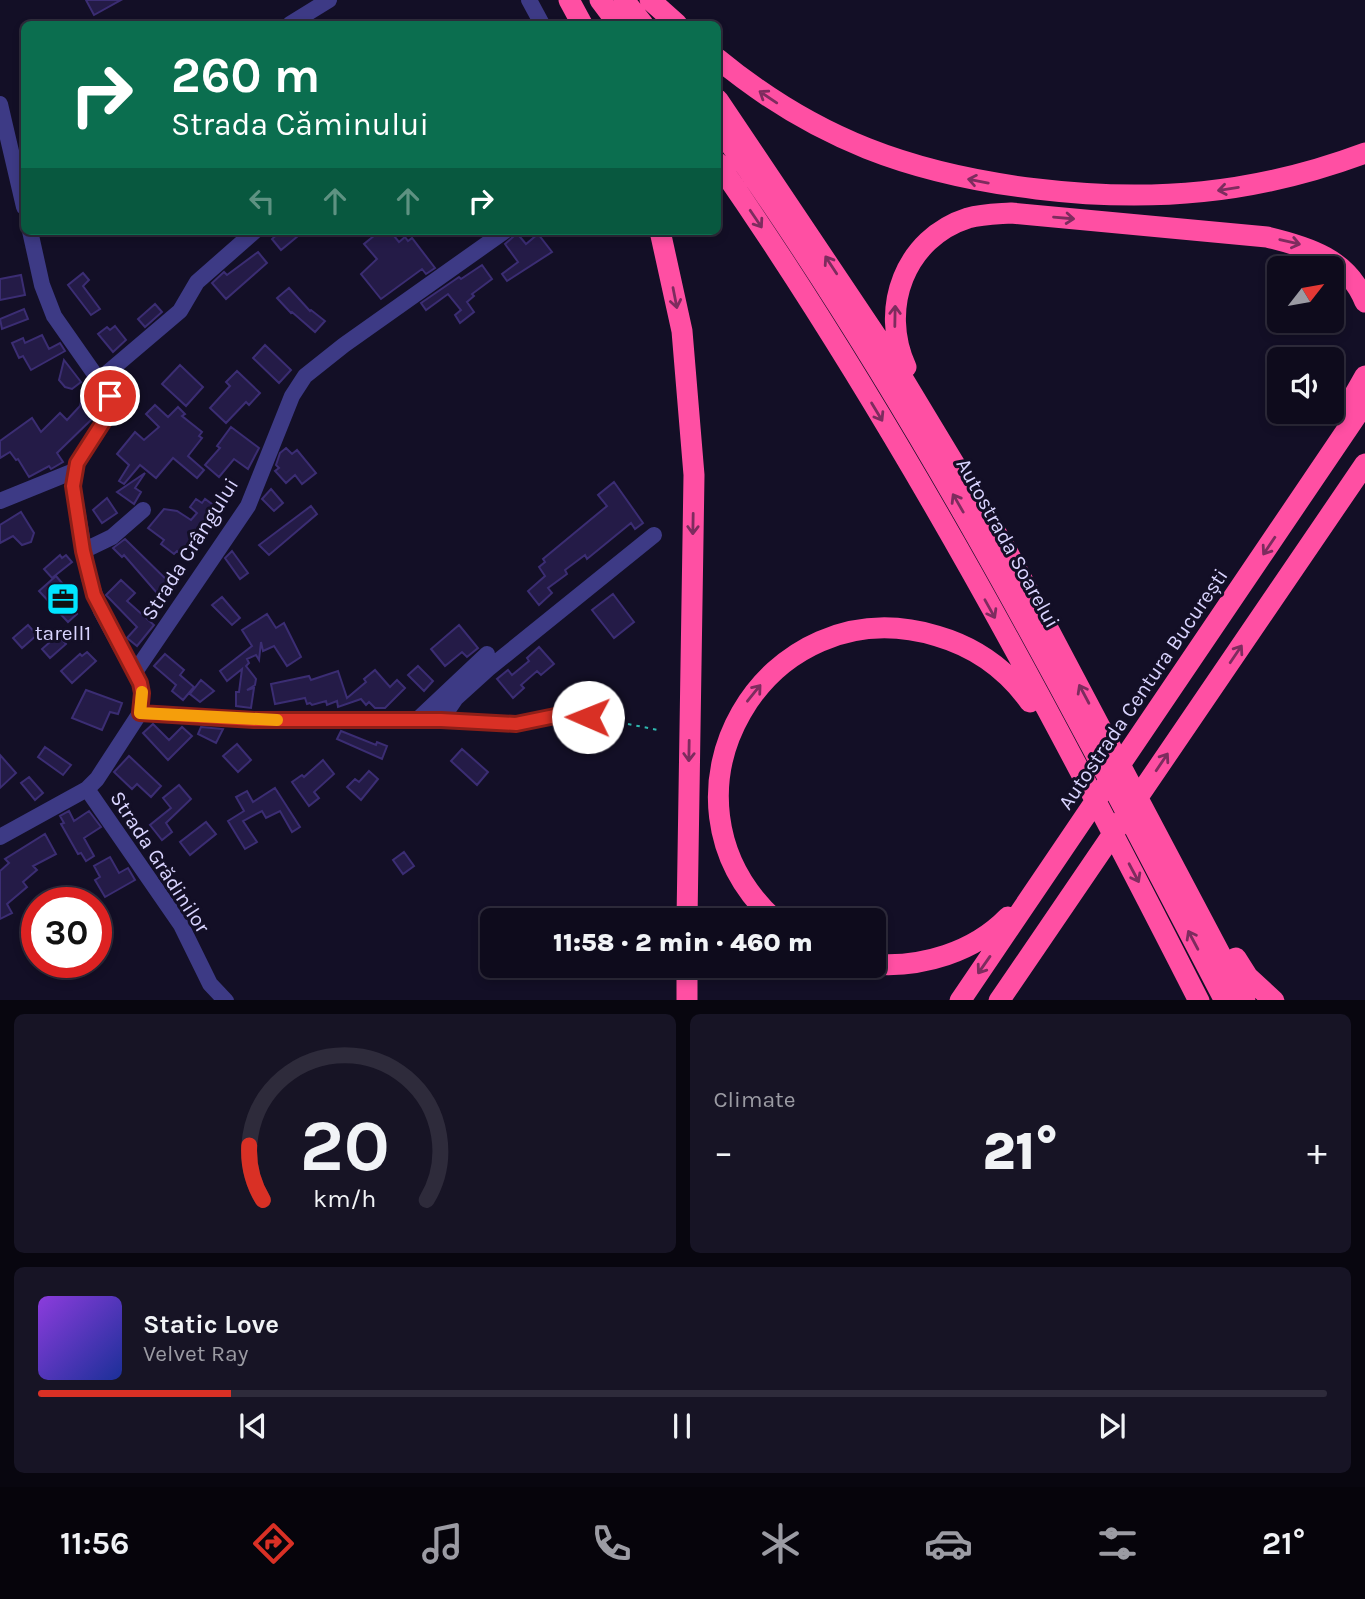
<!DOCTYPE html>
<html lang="en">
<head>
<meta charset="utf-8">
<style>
	:root { --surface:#0e0b1c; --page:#171425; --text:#f1f3f6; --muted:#9b9ba3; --line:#2e2b3b; --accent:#d93025 }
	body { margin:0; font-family:Karla,sans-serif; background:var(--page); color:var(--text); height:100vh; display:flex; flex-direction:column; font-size:26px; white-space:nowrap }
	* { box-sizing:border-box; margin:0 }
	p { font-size:23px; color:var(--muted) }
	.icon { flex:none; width:38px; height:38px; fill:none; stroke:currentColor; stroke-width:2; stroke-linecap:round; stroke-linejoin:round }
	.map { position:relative; height:1000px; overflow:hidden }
	.details { display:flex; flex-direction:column; gap:14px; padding:14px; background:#08060f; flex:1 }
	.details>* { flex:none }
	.hud { position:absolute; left:21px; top:21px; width:700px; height:214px; border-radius:10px; box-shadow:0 4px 10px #0003,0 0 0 2px var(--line); background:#0b6e4f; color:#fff; overflow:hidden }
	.needle { width:46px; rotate:59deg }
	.controls { position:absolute; left:1267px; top:256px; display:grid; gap:14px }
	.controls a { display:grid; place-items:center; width:77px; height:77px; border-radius:10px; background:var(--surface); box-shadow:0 4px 10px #0003,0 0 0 2px var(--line); font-size:35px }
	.speed { position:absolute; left:21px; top:887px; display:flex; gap:14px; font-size:35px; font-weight:700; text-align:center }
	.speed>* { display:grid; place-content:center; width:91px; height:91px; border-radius:50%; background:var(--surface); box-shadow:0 4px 10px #0003,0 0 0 2px var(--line); line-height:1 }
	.speed .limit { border:10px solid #d22; background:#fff; color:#111 }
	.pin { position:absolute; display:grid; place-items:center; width:60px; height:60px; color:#fff; margin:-30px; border:4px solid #fff; border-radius:50%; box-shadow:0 2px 7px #0007 }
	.me { position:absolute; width:77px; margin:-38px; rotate:271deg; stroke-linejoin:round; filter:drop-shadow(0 0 5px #0008) }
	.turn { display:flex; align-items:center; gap:24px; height:147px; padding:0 35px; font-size:32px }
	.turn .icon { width:91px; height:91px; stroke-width:2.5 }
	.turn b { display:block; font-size:49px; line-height:60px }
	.lanes { display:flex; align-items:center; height:66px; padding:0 35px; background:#0003; justify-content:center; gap:35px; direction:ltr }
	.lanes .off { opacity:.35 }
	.big { font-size:52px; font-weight:800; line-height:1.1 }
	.details .tile { flex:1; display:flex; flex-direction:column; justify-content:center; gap:10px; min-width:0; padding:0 24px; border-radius:10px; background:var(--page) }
	.details .dial { align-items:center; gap:0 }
	.dial svg { height:182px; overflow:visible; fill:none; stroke:var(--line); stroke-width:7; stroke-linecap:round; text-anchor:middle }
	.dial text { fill:var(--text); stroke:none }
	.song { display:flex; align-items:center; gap:21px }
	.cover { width:84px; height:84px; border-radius:10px; background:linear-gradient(135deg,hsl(270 70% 55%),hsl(230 70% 35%)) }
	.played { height:7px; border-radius:4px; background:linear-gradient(90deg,var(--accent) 15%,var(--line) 15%) }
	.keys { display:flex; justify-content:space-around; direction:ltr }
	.heat { display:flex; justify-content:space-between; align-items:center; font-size:38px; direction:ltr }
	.details .tiles { flex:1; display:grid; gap:14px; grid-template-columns:1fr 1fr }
	.tile:last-child { grid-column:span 2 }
	.trip { position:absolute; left:480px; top:908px; width:406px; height:70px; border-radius:10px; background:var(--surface); box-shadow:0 4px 10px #0003,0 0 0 2px var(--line); font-weight:800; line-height:70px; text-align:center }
	.tab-bar { display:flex; height:112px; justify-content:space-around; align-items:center; background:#06040b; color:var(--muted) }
	.tab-bar .icon { width:49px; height:49px }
	.tab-bar .selected { color:var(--accent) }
	.tab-bar b { font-size:32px; color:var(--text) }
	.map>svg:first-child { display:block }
	.building { fill:#241b47; stroke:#3b2d73; stroke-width:2 }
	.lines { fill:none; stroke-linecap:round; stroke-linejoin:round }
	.path { stroke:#2fb8b0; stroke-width:2; stroke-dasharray:3.5 5; stroke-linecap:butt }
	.minor { stroke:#3d3a85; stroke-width:16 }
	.highway { stroke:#ff4fa3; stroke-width:21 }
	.oneway { stroke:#7d2c5e }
	.route-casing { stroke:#8d1f18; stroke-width:18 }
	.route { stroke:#d93025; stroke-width:12 }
	.slow { stroke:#f59e0b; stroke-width:12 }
	.labels { text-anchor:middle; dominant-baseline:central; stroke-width:6; stroke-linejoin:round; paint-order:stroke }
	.street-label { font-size:21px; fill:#d9d4ff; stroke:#130f26 }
	.poi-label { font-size:21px; fill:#d9d4ff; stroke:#130f26 }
</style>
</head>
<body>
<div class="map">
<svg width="1365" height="1001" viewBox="0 0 1365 1001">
	<rect width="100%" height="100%" fill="#130f26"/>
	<path class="building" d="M86,0H121L94,15Z
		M281,231H304L281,250L272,239Z
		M380,231H390L399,242L405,237L408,241L412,238L435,268L426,274L422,269L381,299L361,274L377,259L364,244Z
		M515,231L526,244L538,234L552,252L507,281L502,274L518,262L505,244L514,236Z
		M258,252L267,263L226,299L212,283L224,272L227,275Z
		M482,265L492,279L472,294L474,296L467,302L474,312L460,323L455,315L461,310L448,294L426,310L421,303L459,277L461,279Z
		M83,273L89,280L83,286L100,309L91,315L68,285Z
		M21,275L25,295L0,300V279Z
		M289,288L310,311L311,310L325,321L315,332L292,312L291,313L277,298Z
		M155,304L162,312L145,327L138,319Z
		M24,309L28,319L2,329L0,319Z
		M115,326L126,340L113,352L98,334L107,327L110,330Z
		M42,335L49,349L60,343L65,351L31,370L23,356L19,358L12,343L23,338L25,343Z
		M265,345L291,370L279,383L253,358Z
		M64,360L81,382L72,389L65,387L59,380Z
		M180,365L203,387L186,406L162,384Z
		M237,371L260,393L249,405L246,402L226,423L210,408L230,386L226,382Z
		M82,398L96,401L93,418L57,453L63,462L51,469L49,466L29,477L18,459L16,460L10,452L0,458V441L32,418L41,432L60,413L67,420L80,406Z
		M155,405L168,417L178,407L185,414L182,416L202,432L199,436L202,438L188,456L204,470L197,478L173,458L156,478L140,465L124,484L119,481L129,465L117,454L135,432L144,440L159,427L146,414Z
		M231,427L259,448L248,469L234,459L219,477L205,465L220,448L217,446Z
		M286,448L292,454L297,450L316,473L302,484L295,475L286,483L275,471L279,468L276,465L280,453Z
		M145,473L135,488L141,492L134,504L117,492Z
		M614,482L643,523L635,529L631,523L587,559L585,555L565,570L567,574L548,588L552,593L539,605L528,591L545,576L539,567L545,562L543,559L607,506L598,495Z
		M271,489L283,503L274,511L262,499Z
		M107,498L117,513L102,523L93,510Z
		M196,499L202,503L205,499L223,512L199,543L194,539L182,555L177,551L174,554L161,544L164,540L148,528L164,509L177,511L191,520L197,513L190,507Z
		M311,506L317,514L269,555L259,545Z
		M21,512L34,533L31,542L22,545L13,536L0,543V525Z
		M125,539L175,588L163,600L124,555L122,557L113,548Z
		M232,551L248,573L240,579L225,558Z
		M60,555L62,558L66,555L72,562L52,578L44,569Z
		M56,576L67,589L60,595L77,614L68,622L39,591Z
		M121,580L135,593L127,601L154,625L137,646L127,638L137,627L106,595Z
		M613,594L634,622L614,638L592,610Z
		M222,597L240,618L232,625L212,605Z
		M267,614L276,628L284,623L301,657L287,666L274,646L263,651L261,642L259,660L256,655L247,659L249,663L246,666L256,679L255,685L247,690L254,688L251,708L236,706V692H239L242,669L227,681L220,671L252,646L242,630Z
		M28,625L37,635L22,648L13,638Z
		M459,625L478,648L467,657L462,652L445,666L431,649Z
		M58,635L66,644L50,658L42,649Z
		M539,647L554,664L541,675L537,671L521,685L524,688L513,698L497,679L508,670L512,675L529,661L527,658Z
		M87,652L96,661L72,683L61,671L80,654L82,656Z
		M165,654L184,670L180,675L194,687L183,700L172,691L176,685L154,666Z
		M418,666L433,681L424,691L408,675Z
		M375,670L390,687L397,680L405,688L385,708H375L369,702L366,705L361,699L338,707L337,701L327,705L326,701L312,705L310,703L307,704L305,698L275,704L271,684L309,676L311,680L338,671L347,698L366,682L364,679Z
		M201,680L214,691L200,702L190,694Z
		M86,690L122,703L118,714L110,712L102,730L72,718Z
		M153,724L169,740L182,727L192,736L168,760L143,733Z
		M201,727L223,729L216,743L198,734Z
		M341,731L376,745L377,742L387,746L382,759L337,739Z
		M237,744L251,760L238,772L223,756Z
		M45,747L71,765L63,775L38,757Z
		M462,749L488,772L477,785L451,761Z
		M0,755L16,773L0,788Z
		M129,756L161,786L151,797L137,784L132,789L114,772Z
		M323,760L334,774L314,792L319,798L309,806L292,782L302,775L304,777Z
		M369,771L378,779L361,800L347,787L355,779L359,782Z
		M29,777L43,793L35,800L21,783Z
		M179,785L191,799L166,823L172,832L162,840L150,825L171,808L163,798Z
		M275,788L300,827L292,832L280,811L266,818L262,811L243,821L257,842L245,849L228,821L244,811L236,797L247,791L253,802Z
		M69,811L74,821L89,811L101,827L84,838L94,856L86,861L81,853L78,854L61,824L64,823L60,816Z
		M206,822L216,834L190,855L180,842Z
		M45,834L56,854L33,866L37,870L23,882L27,887L7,904L12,913L0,919V871L9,863L5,859Z
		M404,852L414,866L403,874L393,860Z
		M110,857L119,873L128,868L135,880L105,897L95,880L100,877L94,866Z"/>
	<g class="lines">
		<path class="path" d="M603,719L658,730"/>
		<path class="minor" d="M529,0L542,24
			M290,24L329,0
			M0,104L24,207
			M100,379L180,311L197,282L255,231
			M0,501L74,471
			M83,551L112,537L143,510
			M135,672L248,506L292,396L305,376L344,345L505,231
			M140,713L255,720H441L516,724L560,715L588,717
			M417,720L487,654
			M441,720L456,698L488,669L654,535
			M87,789L181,925L210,984L226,1001
			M0,837L87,789L97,779L140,713L142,693L140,683L101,611L89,578L73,486L77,463L111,410L110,396L54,316L42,285L30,231"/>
		<path class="highway" d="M569,0L582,24
			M600,0L618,24
			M624,0L643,24
			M650,0L677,24
			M718,59C815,139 912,174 1037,189C1152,203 1255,194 1365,153
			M718,100L885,349L1007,551L1245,1001
			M718,127C915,402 1069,702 1225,1001
			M718,163C901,427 1053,714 1199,1001
			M660,231L682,331L694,475L687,920
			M906,367C879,308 905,238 968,218C982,214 997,214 1011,213L1267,237C1309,247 1348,259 1365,302
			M1344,413L1365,376
			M775,920C641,798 765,584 937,636C975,647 1007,670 1030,702
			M1236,958L1248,977L1274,1001
			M873,964C922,968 974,952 1008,917
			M687,1001V966
			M960,1001L1365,403
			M999,1001L1365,464"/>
	</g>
	<defs><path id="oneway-shaft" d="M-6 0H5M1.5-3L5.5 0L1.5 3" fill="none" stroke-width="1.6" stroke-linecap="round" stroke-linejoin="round" transform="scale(1.75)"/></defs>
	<g class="oneway">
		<use href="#oneway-shaft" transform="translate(768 97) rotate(-146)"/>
		<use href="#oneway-shaft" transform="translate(978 181) rotate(-169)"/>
		<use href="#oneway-shaft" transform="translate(1228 189) rotate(171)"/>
		<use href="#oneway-shaft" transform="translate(1064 218) rotate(5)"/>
		<use href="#oneway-shaft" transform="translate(756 219) rotate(56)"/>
		<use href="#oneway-shaft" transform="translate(1290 242) rotate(13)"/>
		<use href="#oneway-shaft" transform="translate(831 265) rotate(-123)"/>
		<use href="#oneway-shaft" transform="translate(675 298) rotate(79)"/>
		<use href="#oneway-shaft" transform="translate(895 316) rotate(-89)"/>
		<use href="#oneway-shaft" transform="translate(877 412) rotate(59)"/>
		<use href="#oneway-shaft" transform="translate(958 503) rotate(-120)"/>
		<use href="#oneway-shaft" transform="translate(693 524) rotate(91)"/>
		<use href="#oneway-shaft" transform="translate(1269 546) rotate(124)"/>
		<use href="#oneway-shaft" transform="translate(990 609) rotate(61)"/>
		<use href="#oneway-shaft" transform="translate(1236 654) rotate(-56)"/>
		<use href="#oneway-shaft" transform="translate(754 693) rotate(-51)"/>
		<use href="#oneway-shaft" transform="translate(1084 694) rotate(-118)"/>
		<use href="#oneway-shaft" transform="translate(689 751) rotate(91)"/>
		<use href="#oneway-shaft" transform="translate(1162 762) rotate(-56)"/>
		<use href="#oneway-shaft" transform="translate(1134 873) rotate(62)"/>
		<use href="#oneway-shaft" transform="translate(1193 940) rotate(-118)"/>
		<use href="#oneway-shaft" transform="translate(984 965) rotate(125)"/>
	</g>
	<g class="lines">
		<defs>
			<path id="route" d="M110,396L111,410L77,463L73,486L83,551L94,595L140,683L142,693L140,713L254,720H441L516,724L560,715L588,717"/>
		</defs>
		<use href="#route" class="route-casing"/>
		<use href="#route" class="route"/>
		<path class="slow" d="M142,692L140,713L277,720"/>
	</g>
	<defs>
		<symbol id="office-square" viewBox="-11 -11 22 22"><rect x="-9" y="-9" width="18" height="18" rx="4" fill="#00e5ff" stroke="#130f26"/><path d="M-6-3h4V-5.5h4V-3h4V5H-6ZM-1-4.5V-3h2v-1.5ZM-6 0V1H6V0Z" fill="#111"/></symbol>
	</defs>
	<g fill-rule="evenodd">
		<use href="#office-square" x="44" y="580" width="38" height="38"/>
	</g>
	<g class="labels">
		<g class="street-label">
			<text transform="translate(1008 543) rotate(61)">Autostrada Soarelui</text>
			<text transform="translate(190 549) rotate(-58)">Strada Crângului</text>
			<text transform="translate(1143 689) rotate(-56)">Autostrada Centura București</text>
			<text transform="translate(160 862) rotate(57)">Strada Grădinilor</text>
		</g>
		<g class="poi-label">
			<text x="63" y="633">tarell1</text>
		</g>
	</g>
</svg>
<div class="controls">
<a><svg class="needle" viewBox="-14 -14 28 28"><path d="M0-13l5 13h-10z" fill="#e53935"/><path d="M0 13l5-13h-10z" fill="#9b9ba3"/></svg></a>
<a><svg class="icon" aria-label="sound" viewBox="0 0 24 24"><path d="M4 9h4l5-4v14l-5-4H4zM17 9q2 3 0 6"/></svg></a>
</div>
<div class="speed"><div class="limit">30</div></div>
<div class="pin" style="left:110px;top:396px;background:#d93025"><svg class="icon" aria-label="arrive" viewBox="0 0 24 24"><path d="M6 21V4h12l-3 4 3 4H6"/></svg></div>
<svg class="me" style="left:588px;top:717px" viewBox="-20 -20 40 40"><circle r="19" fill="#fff"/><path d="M0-13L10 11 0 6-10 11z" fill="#d93025"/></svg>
<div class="trip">11:58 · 2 min · 460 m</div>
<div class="hud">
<div class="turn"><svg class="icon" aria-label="right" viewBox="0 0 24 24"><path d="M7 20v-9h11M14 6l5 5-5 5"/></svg><div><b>260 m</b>Strada Căminului</div></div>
<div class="lanes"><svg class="icon off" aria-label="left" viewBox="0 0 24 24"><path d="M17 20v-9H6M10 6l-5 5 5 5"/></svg><svg class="icon off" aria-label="ahead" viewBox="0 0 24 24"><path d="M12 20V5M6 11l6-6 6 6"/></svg><svg class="icon off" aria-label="ahead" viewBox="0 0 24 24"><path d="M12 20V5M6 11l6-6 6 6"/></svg><svg class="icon" aria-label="right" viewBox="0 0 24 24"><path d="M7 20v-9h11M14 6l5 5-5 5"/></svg></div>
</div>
</div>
<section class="details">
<div class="tiles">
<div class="tile dial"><svg viewBox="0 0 100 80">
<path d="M14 69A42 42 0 1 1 86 69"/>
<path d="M14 69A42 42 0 0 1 8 45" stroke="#d93025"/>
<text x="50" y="56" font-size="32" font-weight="700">20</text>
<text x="50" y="72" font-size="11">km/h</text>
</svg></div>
<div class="tile"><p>Climate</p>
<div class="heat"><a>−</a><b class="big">21°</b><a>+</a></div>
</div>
<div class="tile">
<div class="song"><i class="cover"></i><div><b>Static Love</b><p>Velvet Ray</p></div></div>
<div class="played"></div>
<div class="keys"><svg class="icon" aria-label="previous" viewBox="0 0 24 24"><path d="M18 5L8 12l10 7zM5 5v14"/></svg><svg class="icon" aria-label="pause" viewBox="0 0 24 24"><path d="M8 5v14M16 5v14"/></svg><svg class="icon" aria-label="next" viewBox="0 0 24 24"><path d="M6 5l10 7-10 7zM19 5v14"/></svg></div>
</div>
</div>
</section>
<nav class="tab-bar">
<b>11:56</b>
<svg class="icon selected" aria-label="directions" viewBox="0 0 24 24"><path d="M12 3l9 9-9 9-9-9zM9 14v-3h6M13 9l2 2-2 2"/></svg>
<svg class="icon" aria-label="music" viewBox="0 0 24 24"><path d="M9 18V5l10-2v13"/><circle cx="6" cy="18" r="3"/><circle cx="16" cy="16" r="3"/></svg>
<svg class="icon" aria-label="phone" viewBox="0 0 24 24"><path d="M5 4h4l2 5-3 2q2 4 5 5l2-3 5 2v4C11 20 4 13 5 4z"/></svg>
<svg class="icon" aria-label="climate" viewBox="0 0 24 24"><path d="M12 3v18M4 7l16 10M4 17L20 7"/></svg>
<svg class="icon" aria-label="car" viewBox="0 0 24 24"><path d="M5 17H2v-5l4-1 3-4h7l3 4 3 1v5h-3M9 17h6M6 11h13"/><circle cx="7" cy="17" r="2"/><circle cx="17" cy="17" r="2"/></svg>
<svg class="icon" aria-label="filters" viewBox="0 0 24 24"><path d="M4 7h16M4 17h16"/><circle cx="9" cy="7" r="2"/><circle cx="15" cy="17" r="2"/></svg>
<b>21°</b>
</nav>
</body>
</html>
